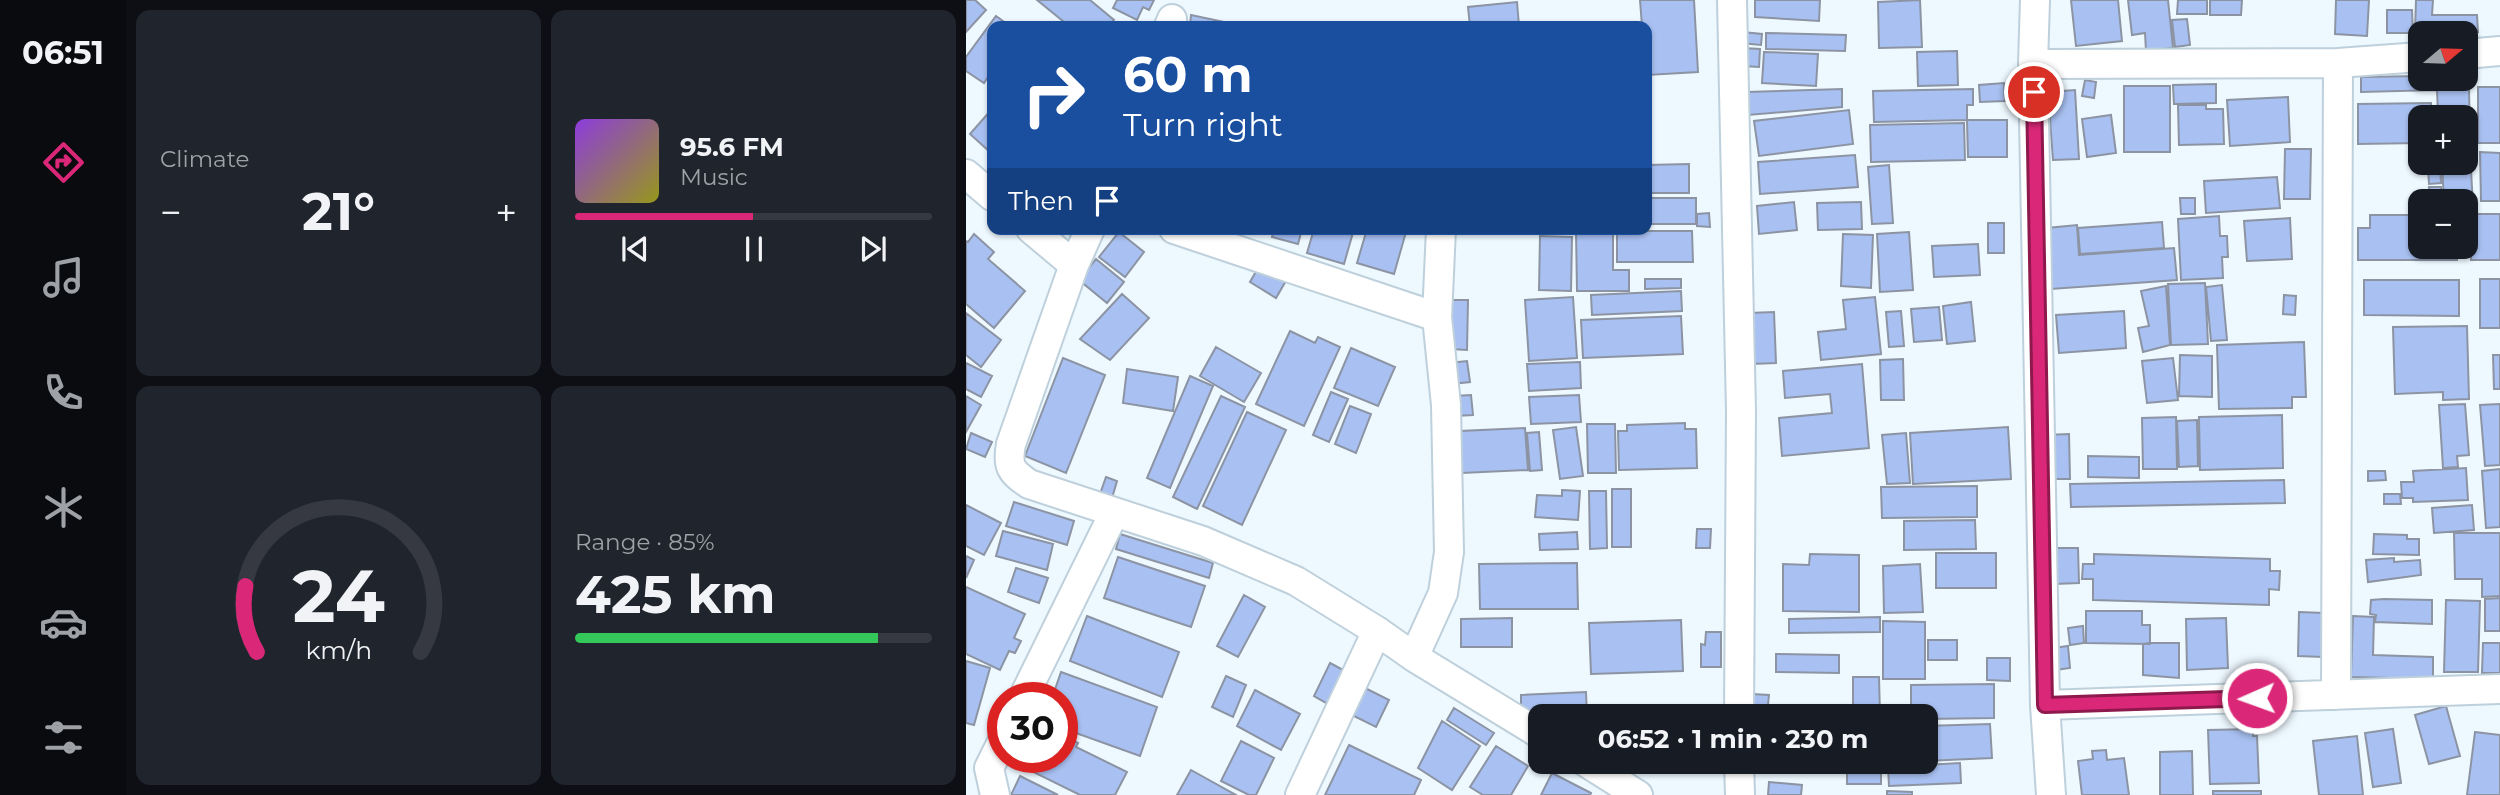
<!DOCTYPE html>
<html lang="en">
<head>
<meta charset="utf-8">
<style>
	:root { --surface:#171b24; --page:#20242c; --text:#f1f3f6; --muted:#9ea1a6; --line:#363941; --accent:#db2777 }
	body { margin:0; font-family:Montserrat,sans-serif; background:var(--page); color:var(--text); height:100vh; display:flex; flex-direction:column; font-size:26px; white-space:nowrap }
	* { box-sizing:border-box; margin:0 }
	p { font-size:23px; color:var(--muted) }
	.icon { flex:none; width:38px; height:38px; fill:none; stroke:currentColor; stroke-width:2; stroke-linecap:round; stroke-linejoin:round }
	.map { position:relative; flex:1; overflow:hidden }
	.details { display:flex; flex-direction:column; gap:10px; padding:10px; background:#0d0f14; width:840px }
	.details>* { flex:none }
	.top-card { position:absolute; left:21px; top:21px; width:665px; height:214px; border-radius:14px; box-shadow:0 2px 5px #0004; background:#1a4fa0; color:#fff; overflow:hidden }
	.needle { width:46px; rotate:71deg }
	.tools { position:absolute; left:1442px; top:21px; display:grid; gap:14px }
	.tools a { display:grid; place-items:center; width:70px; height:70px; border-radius:14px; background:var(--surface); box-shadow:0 2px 5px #0004; font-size:35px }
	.speed { position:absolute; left:21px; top:682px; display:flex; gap:14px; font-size:35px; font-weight:700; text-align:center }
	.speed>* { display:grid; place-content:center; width:91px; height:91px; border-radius:50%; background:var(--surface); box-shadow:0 2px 5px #0004; line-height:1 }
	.speed .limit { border:10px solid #d22; background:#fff; color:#111 }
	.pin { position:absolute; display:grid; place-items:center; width:60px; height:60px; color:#fff; margin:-30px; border:4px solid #fff; border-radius:50%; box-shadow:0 2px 7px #0007 }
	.me { position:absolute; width:77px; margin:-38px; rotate:268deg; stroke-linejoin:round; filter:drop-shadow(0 0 5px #0008) }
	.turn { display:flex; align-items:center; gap:24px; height:147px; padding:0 21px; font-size:32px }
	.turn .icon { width:91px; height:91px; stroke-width:2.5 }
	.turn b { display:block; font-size:49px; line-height:60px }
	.then { display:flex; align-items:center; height:66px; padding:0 21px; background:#0003; gap:14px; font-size:26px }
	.big { font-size:52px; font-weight:700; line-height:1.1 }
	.details .card { flex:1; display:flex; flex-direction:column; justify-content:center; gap:10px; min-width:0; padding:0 24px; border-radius:14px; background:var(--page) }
	.details .dial { align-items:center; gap:0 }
	.dial svg { height:182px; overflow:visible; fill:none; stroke:var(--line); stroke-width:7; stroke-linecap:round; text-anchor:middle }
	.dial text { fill:var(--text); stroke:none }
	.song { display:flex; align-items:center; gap:21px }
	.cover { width:84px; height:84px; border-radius:10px; background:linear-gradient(135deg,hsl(270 70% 55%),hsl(60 70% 35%)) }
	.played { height:7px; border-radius:4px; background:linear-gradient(90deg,var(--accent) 50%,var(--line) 50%) }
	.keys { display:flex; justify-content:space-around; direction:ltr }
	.heat { display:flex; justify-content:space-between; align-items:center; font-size:38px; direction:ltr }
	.charge { height:10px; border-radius:5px; background:linear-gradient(90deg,#34c759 85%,var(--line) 0) }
	.details .tiles { flex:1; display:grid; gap:10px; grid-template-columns:repeat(2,1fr) }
	.trip { position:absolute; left:562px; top:704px; width:410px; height:70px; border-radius:14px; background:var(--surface); box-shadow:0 2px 5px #0004; font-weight:700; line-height:70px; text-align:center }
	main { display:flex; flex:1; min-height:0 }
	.dock { display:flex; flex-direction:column; width:126px; justify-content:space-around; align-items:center; background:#090b0e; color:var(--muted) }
	.dock .icon { width:49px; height:49px }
	.dock .selected { color:var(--accent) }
	.dock b { font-size:32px; color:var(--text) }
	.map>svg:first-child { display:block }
	.building { fill:#a9c1f2; stroke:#8c94a4; stroke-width:2 }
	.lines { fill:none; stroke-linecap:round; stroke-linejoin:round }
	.minor-casing { stroke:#bed0db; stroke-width:32 }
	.minor { stroke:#fff; stroke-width:28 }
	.route-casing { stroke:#8e194d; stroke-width:18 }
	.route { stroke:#db2777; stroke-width:12 }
</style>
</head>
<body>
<main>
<nav class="dock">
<b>06:51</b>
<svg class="icon selected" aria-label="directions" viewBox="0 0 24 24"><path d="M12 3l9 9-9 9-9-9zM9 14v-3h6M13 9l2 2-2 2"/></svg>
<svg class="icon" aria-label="music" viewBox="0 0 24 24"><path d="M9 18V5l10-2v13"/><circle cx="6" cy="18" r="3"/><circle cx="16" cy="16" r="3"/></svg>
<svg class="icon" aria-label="phone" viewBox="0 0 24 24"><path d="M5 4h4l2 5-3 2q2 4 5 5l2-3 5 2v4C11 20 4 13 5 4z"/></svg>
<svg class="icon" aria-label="climate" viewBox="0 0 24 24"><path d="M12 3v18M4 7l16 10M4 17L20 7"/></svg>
<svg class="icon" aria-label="car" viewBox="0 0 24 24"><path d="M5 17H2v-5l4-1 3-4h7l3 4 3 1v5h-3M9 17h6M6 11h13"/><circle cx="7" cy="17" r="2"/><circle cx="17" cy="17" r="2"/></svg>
<svg class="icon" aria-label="filters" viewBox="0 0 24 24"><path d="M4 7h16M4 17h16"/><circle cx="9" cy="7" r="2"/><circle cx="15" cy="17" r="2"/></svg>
</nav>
<section class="details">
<div class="tiles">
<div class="card"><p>Climate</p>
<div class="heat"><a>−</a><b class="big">21°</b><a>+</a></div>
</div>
<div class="card">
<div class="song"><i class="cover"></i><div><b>95.6 FM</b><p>Music</p></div></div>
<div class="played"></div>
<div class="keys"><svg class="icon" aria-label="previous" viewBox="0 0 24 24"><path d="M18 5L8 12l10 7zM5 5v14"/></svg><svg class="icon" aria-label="pause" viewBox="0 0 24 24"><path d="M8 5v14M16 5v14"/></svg><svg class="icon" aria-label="next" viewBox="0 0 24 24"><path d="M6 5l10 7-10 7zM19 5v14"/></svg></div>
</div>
<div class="card dial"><svg viewBox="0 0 100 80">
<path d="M14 69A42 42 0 1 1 86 69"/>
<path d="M14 69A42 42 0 0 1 9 40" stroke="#db2777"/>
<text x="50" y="56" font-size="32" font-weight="700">24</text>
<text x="50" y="72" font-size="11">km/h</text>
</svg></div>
<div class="card"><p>Range · 85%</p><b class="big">425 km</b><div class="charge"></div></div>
</div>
</section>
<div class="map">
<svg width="1534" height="795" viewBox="0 0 1534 795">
	<rect width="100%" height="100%" fill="#edf8ff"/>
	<path class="building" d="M0,0H9L20,10L0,32Z
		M71,0H124L148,20L143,26H103Z
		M151,0H188L183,10L177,7L171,20L147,8Z
		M674,0H728L732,72L681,75V26H676Z
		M789,0H854L853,21L789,17Z
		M954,0L956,47L913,48L912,2Z
		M1105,0H1152L1156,41L1110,46Z
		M1162,0H1202L1207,48L1180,51L1179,33L1166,35Z
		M1212,0H1241V14H1211Z
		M1244,0H1276L1275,15H1244Z
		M1370,0H1403L1401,36L1369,34Z
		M1450,0H1467L1466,15H1511L1512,32H1449Z
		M551,2L553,26H504L502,7Z
		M1421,10H1446L1447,33H1421Z
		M225,15L263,23V26H224Z
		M30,16L44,26H26V71L18,83L0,71V57Z
		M1221,19L1224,45L1209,47L1206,20Z
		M776,32L796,34L795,45L775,43Z
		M800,33L880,35L879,51L800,49Z
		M777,48L794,49L793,67L776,66Z
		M991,51L992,85L952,86L951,52Z
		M798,52L852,54L850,86L796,83Z
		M1454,76V79H1470V90L1395,92V77Z
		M1119,80L1130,82L1128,98L1116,96Z
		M1038,83L1039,101L1014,102L1013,85Z
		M1250,84V103L1208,104L1207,85Z
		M1158,86H1204V152H1158Z
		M1512,87H1534V143H1512Z
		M1503,88L1504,140H1500V117H1472L1471,89Z
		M876,89V107L782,115L781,92Z
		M1007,89V105H1001V120L908,122L907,91Z
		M1109,90L1113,159L1087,160L1082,92Z
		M1322,97L1324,142L1264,146L1261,100Z
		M1465,103V114L1470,113V117H1454V143L1392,144V104Z
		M1212,105H1240V109H1257L1258,144L1213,145Z
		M26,109V150L24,152L4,134Z
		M883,110L887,144L793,156L788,121Z
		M1145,115L1150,153L1121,157L1116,119Z
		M1001,120H1041V157H1002Z
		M998,123L999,160L905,162L904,125Z
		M1319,149H1345L1344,199H1318Z
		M1500,150H1504L1507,207H1500V201H1478L1476,163H1500Z
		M1514,152L1534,153V201H1515Z
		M889,155L892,187L794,194L792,162Z
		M723,164V193H681V165Z
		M923,165L927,223L906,224L902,167Z
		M1474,167L1475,183L1463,184L1462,168Z
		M1311,177L1314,208L1240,213L1238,181Z
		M1463,187H1475L1476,201H1464Z
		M681,198H730V224H681Z
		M1214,198H1229V214H1215Z
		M828,202L831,230L793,234L791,206Z
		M895,202L896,229L852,230L851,203Z
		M743,213L744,227L731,226V214Z
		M1504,214H1534V260H1505Z
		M1404,215H1454V247H1491V260H1392V228H1404Z
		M1253,216L1254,236H1261L1262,257H1256L1257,278L1215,280L1212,219Z
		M1324,218L1326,259L1281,261L1278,221Z
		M1196,222L1198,248L1114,254L1112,228Z
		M1022,223H1038V253H1022Z
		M1111,225L1113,255L1208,248L1211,280L1085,289L1081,228Z
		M308,229H336L332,244L306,237Z
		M348,229H388L378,264L341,253Z
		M401,229H430L440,232L428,274L391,263Z
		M610,231H647V270H663V291H611Z
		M651,231H726L727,262H651Z
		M153,232L178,252L159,277L133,257Z
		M943,232L947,290L914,292L911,234Z
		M8,234L28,252L22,259L59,291L28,328L0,304V241L2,242Z
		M877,234L907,235L905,288L875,286Z
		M574,236L606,237L605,291L573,290Z
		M1012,244L1014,275L968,277L966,246Z
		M130,259L158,282L141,303L113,280Z
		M295,263L321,279L310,298L284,282Z
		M679,279H715V288L679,289Z
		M1514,279H1534V328H1514Z
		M1398,280H1493V316L1398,315Z
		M1239,283L1242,344L1205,345L1202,284Z
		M1256,285L1261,340L1245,341L1240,287Z
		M1200,286L1204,345L1177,352L1172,328L1183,326L1175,291Z
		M715,291L716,311L626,315L625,295Z
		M156,294L183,318L144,360L114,339Z
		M1318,295L1330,296L1329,315L1317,314Z
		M607,297L611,358L563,361L559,300Z
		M909,297L915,354L855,360L852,332L880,329L877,300Z
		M484,300H502L501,350L484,349Z
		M1005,302L1009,341L981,344L977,306Z
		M973,307L976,340L948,342L945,309Z
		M935,311L938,346L923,347L920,312Z
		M1158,311L1160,348L1093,353L1090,315Z
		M808,312L810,363L785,364L783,313Z
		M0,313L35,340L15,367L0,355Z
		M715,316L717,354L617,358L615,320Z
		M1501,326L1503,399L1477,400V392L1429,394L1427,327Z
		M324,331L349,343L352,337L374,347L338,426L290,404Z
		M1338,342L1340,397H1326V408L1253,409L1251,345Z
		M250,347L295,373L278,402L234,376Z
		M385,348L429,367L412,406L368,388Z
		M1214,355L1246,356V397L1213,396Z
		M1527,355H1534V389H1528Z
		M97,358L139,375L100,473L59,456Z
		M1207,358L1212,400L1181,403L1176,361Z
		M937,359L938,400H915L914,360Z
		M501,361L504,382L486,384L483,363Z
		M614,362L615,388L563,391L561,364Z
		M0,363L26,376L15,397L0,389Z
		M896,364L903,448L816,456L813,418L866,413L864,394L819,398L817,371Z
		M161,369L212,377L207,411L157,403Z
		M224,376L247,386L204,488L181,478Z
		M365,392L382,399L363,442L347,435Z
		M505,395L507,415L489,416L488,396Z
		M613,395L615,422L565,424L563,397Z
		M0,396L15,405L0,432Z
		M255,396L279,407L231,509L207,497Z
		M1499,404L1503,455L1491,456L1492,467L1477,468L1473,405Z
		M1534,404V465L1519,466L1514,405Z
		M384,406L405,414L390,453L369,444Z
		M281,412L320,430L276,525L237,506Z
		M1316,415L1317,468L1234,470L1233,417Z
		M1210,417L1211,469H1177L1176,418Z
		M1231,420L1232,466L1213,467L1211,421Z
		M719,423V429H730L731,468L653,470L652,431H661V425Z
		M621,424H649L650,473H622Z
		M610,427L617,476L594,479L587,430Z
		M1042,427L1045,479L947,484L944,433Z
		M559,428L562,470L496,473L494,431Z
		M573,432L576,470L564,471L561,433Z
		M5,433L26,442L19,457L0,449Z
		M940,433L944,483L921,484L916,435Z
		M1103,434L1104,479H1081L1080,435Z
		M1122,456L1173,457V478L1122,477Z
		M1500,468L1502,500L1447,502V498H1436L1435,482H1448L1447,471Z
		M1534,469V527L1520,528L1516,471Z
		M1402,471H1419L1420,480L1402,481Z
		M140,477L151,481L146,498L134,494Z
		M1318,480L1319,503L1105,507L1104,484Z
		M1011,486V517L916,518L915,487Z
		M646,489H665V547H646Z
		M596,490L614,491L612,520L569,517L571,495L596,496Z
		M623,491H640L641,548L624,549Z
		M1418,494H1434L1435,504H1418Z
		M48,502L108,521L101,545L40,526Z
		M0,505L35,523L18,555L0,546Z
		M1506,505L1508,530L1468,533L1466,508Z
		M1009,520L1010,549L938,550V521Z
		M731,529H745L744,548H730Z
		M37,531L87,544L81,570L30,556Z
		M611,532L612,549L574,550L573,534Z
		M1488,533H1534V596L1516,597V579H1489Z
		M154,534L247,563L243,578L150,549Z
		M1408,534L1441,535V539H1453V555L1407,554Z
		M1087,548H1112L1113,583L1088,584Z
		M970,553H1030V588H970Z
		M844,554L893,555V612L817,611V564L843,565Z
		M1128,554L1304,559V571H1314L1313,590L1303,589V605L1127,600V579H1116L1117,564H1128Z
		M0,556L8,560L0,578Z
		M152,557L239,586L225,627L138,598Z
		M1428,558V562L1454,560L1455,575L1402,582L1400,560Z
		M611,563L612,609H514L513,564Z
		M954,564L957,612L918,613L917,566Z
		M50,568L82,578L73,603L42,592Z
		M0,587L59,614L48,638L55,641L49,653L43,651L34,670L0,654Z
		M278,595L299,607L272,657L251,646Z
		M1534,598V631H1519V599Z
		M1418,599L1466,600V624L1409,622L1410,615L1404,614L1405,600Z
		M1480,600L1514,601L1512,672H1478Z
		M1120,611H1176V625H1184V644L1120,643Z
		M1333,612L1358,613L1357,657L1332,656Z
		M121,616L213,652L196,697L104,661Z
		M1387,616L1408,617L1407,655L1467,657V679L1385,677Z
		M914,617V632L823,633V619Z
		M546,618V647H495V619Z
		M1260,618L1262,668L1221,670L1220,619Z
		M715,620L717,671L625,674L623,623Z
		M917,621L959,622V679H917Z
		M1117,626L1118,643L1104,645L1102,628Z
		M740,632H755V667H735V644L739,645Z
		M962,640H991V660H962Z
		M1185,643H1213V678L1177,675V644Z
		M1517,643H1534V673H1516Z
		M1102,646L1104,668L1089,670L1087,648Z
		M810,654L873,655V673L810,672Z
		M1021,658H1044V681L1021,680Z
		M0,661L24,668L8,725L0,723Z
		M364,663L379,671L362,704L348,696Z
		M95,672L191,707L174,756L96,728V698H86Z
		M260,676L280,685L267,717L246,707Z
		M887,677H913L914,716H887Z
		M1028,684V718L959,719V716H945V685Z
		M399,688L423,700L410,727L386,715Z
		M289,690L334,714L315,750L271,726Z
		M620,692L621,716H591V713L555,715V695Z
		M786,694L803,695L801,714L784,713Z
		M1480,706L1494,756L1463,764L1449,715Z
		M488,708L528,733L520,745L481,720Z
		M476,721L514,746L486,790L452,768Z
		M1024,724L1026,758L959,761V726Z
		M1287,729V736H1291L1293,783L1244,784L1242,730Z
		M1427,729L1435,783L1407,787L1399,733Z
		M1509,732L1534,735V795H1501Z
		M96,735L112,743L110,747L161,772L149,795H114L51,764L54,758H96Z
		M1391,736L1397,795H1353L1347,741Z
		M275,741L308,758L290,795H283L255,781Z
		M383,745L455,780L448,795H359Z
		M530,746L562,766L545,795H517L504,787Z
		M1140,750L1141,760L1158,758L1163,795H1116L1112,761L1127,759L1126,751Z
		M1226,751L1227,795H1194V752Z
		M779,761H802L801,768L778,766Z
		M881,761H915V784H881Z
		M994,763L995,783L923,786L922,767Z
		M225,770L270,795H211Z
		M586,773L625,793L624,795H575Z
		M54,776L92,795H45Z
		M803,782L836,785L835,795H802Z
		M921,791L946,792V795H921Z
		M1247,791H1295V795H1247Z"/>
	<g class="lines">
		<defs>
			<path id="minor" d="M766,0L775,411L773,716
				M1069,0L1067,64L1079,705L1085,795
				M203,26L206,19
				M1500,54L1534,51
				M1067,64L1372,63L1454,57
				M0,174L26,196
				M65,229L108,265
				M124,229L108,265L45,444C41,466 44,471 63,484L237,541L330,581L411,631L448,657L574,734
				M208,229L471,317
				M448,657L477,593L483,552L480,405L471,317L475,229
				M1370,695L1372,63
				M57,698L148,513
				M1079,705L1534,689
				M618,761L672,795
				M773,761L774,795
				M29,795L23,768L37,740
				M334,795L411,631"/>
		</defs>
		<use href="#minor" class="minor-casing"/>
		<use href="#minor" class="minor"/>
	</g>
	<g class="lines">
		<defs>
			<path id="route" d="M1068,92L1079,705L1291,698"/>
		</defs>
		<use href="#route" class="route-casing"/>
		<use href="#route" class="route"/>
	</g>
</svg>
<div class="tools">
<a><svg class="needle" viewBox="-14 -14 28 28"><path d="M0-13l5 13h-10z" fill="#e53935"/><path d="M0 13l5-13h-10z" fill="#9ea1a6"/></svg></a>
<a>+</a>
<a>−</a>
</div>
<div class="speed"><div class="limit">30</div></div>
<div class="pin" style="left:1068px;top:92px;background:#d93025"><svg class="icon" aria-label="arrive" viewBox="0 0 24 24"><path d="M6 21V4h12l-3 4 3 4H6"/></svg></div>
<svg class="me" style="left:1291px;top:698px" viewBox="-20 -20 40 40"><circle r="17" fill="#db2777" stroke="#fff" stroke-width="3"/><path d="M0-11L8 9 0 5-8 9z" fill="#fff"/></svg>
<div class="trip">06:52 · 1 min · 230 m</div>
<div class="top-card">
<div class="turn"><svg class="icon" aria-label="right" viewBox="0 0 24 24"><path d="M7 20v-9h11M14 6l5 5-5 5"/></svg><div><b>60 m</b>Turn right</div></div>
<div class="then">Then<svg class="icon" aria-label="arrive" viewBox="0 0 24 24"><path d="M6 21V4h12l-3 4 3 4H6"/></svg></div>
</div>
</div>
</main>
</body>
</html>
